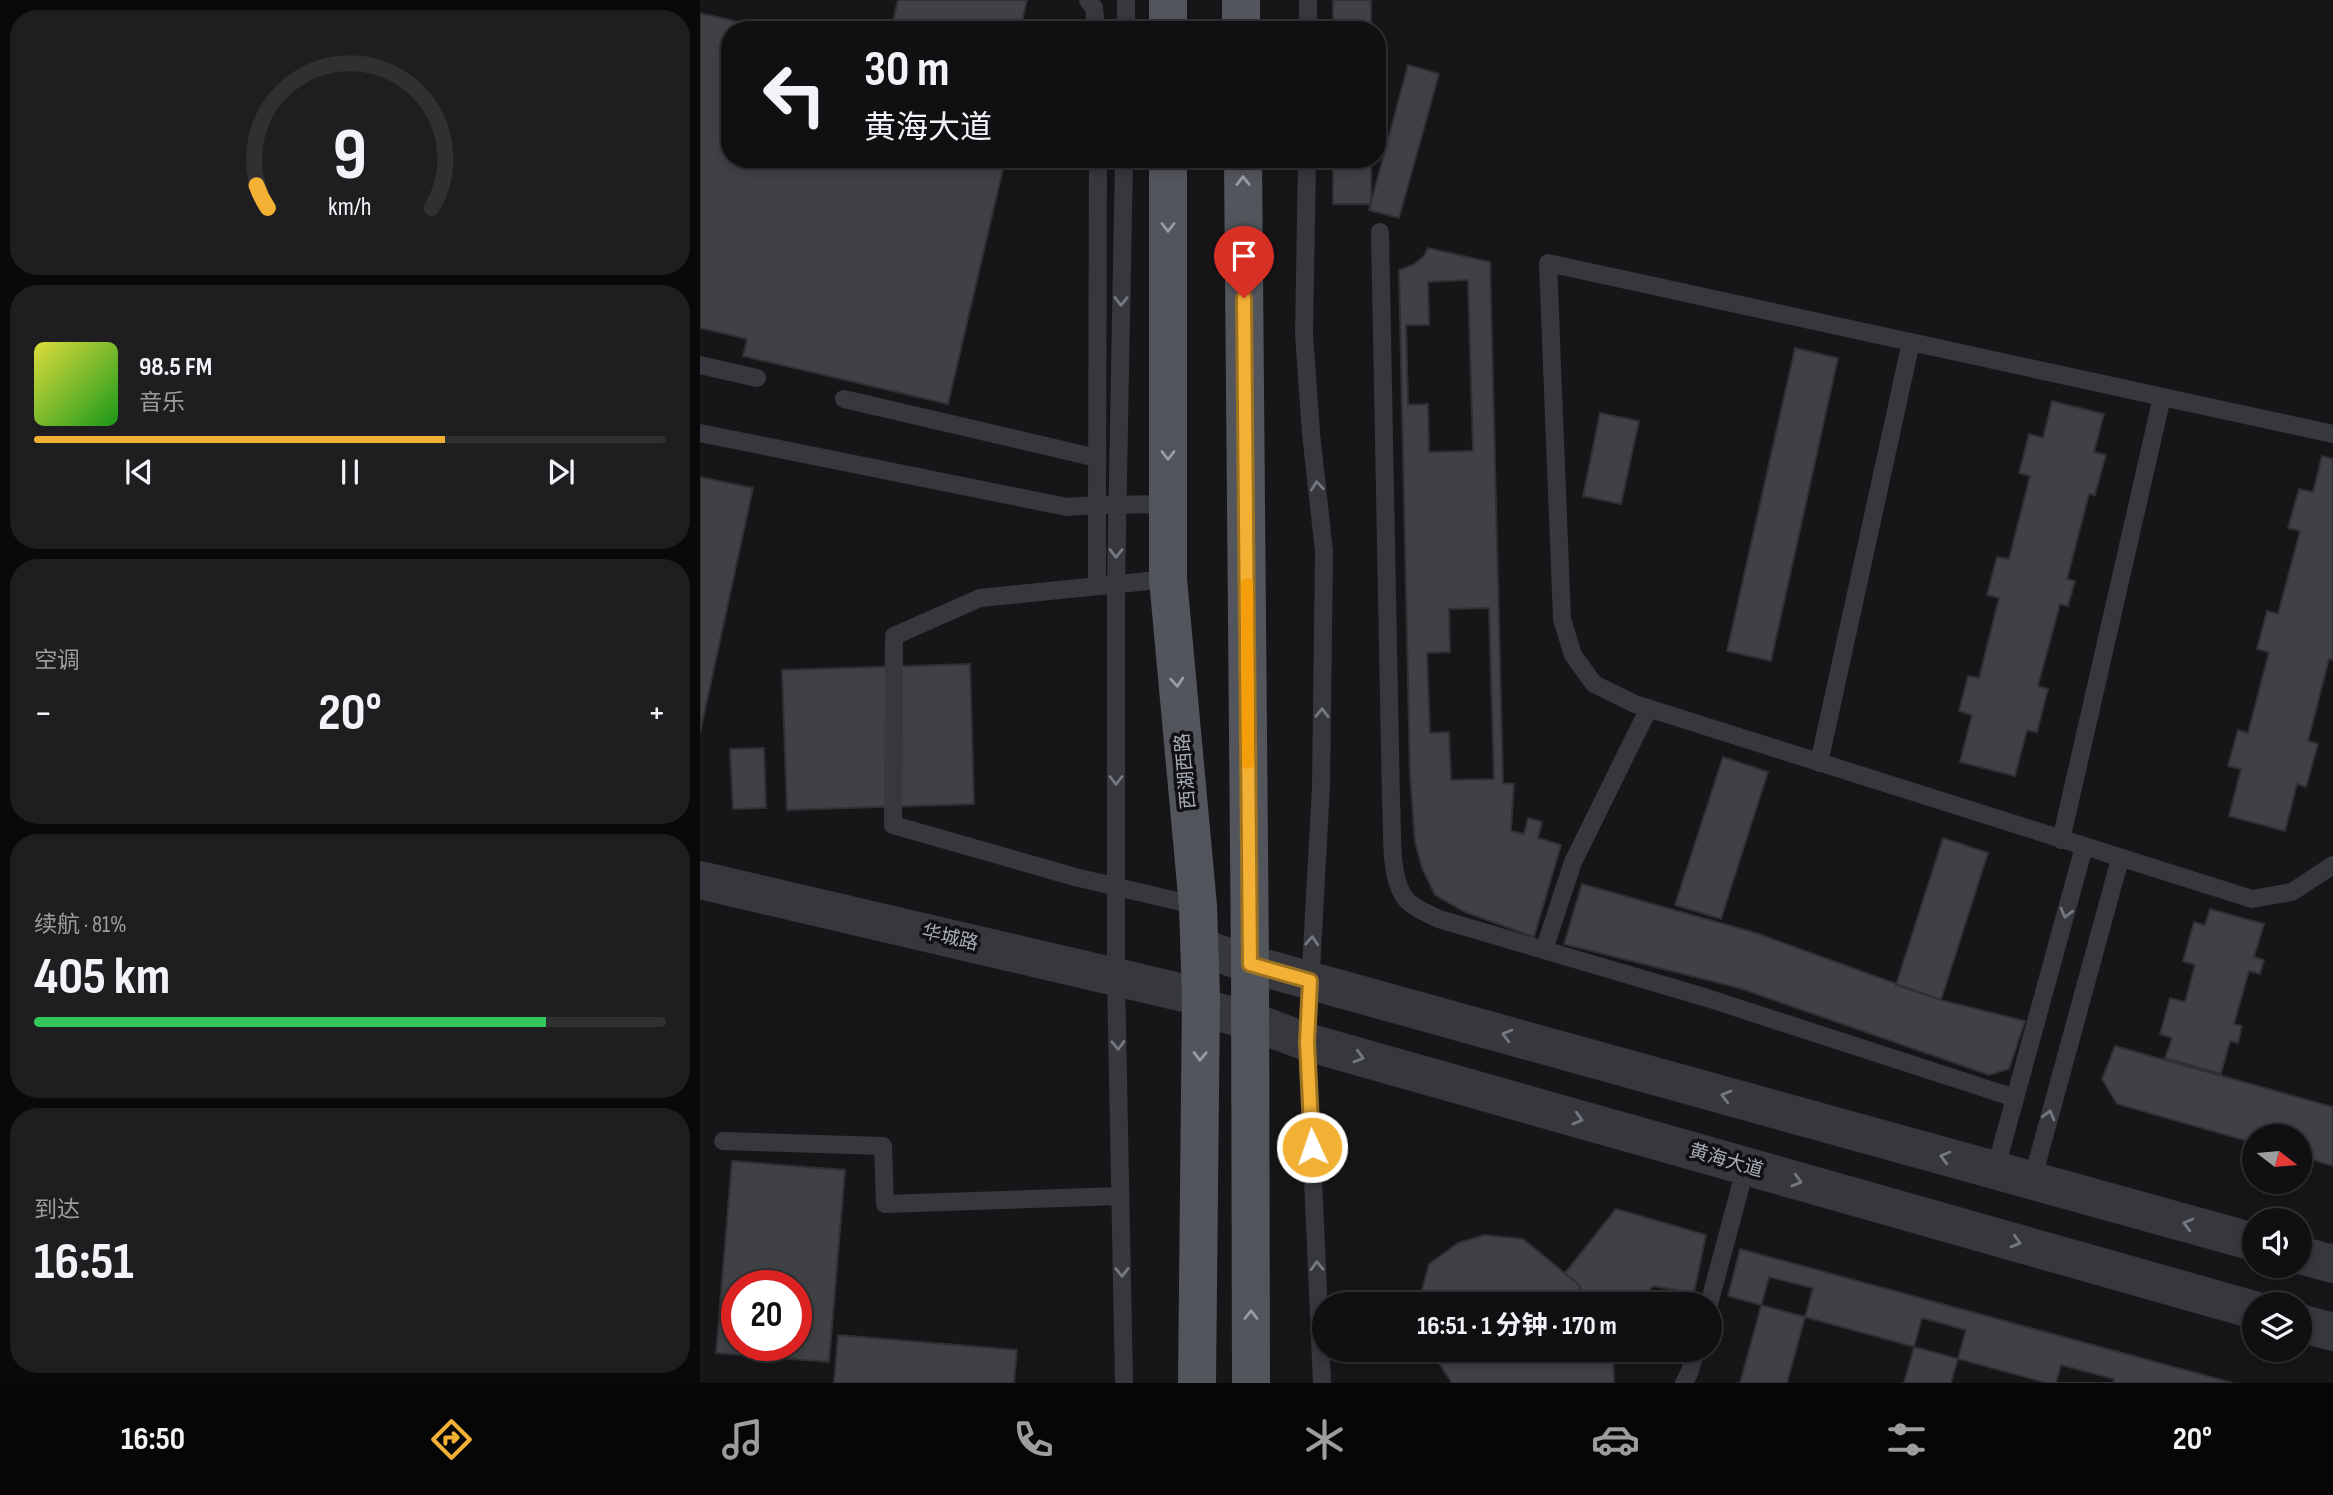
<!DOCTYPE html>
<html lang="zh">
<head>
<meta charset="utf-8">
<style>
	:root { --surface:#101012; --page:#1e1e20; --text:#f1f3f6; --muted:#9c9d9f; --line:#303032; --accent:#f2b134 }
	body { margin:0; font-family:"Sofia Sans Condensed","Noto Sans SC",sans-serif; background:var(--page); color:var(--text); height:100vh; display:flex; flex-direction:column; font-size:26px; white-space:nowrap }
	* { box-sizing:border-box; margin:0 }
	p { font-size:23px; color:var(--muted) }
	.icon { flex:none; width:38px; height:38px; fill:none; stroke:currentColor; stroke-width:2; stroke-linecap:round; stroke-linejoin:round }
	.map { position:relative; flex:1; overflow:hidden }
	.panel { display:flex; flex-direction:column; gap:10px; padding:10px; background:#09090a; width:700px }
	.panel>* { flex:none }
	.guide { position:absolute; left:21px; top:21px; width:665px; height:147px; border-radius:28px; box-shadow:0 4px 10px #0003,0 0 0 2px var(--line); background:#101012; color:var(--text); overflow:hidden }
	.needle { width:46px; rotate:106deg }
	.controls { position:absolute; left:1542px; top:1124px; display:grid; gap:14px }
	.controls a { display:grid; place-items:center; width:70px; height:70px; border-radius:50%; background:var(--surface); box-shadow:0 4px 10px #0003,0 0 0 2px var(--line); font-size:35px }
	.speed { position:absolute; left:21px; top:1270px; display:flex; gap:14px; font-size:35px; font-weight:700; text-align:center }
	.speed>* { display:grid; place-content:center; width:91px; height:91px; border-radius:50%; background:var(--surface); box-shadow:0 4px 10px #0003,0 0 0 2px var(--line); line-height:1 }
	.speed .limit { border:10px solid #d22; background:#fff; color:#111 }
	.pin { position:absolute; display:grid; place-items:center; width:60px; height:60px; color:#fff; margin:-72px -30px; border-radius:50% 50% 50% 0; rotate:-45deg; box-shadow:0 0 7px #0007 }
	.pin .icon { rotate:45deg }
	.me { position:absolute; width:77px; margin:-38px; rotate:357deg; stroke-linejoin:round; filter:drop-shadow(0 0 5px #0008) }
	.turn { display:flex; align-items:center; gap:24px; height:147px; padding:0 28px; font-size:32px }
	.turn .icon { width:91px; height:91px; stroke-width:2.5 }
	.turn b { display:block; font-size:49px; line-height:60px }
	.big { font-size:52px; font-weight:700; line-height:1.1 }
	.panel .tile { flex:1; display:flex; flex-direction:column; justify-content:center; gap:10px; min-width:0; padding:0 24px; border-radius:28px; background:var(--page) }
	.panel .dial { align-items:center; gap:0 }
	.dial svg { height:182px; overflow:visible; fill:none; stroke:var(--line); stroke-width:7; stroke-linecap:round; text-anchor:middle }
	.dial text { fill:var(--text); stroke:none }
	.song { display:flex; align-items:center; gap:21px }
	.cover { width:84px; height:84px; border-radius:10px; background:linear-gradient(135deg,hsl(60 70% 55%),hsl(120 70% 35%)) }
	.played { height:7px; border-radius:4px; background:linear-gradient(90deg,var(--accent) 65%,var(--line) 65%) }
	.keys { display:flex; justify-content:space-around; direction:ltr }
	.heat { display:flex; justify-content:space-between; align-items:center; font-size:38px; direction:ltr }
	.charge { height:10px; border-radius:5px; background:linear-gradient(90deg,#34c759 81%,var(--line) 0) }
	.trip { position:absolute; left:612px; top:1292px; width:410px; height:70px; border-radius:35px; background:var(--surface); box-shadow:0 4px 10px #0003,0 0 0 2px var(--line); font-weight:700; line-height:70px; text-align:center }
	.dock { display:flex; height:112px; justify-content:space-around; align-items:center; background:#060607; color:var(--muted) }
	.dock .icon { width:49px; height:49px }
	.dock .on { color:var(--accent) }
	.dock b { font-size:32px; color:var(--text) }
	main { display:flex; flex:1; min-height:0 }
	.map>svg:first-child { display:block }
	.building { fill:#404145; stroke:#303034; stroke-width:2; fill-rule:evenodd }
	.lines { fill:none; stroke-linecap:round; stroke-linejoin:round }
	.service { stroke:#37383d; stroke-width:18 }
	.tertiary { stroke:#37383d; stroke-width:38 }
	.primary { stroke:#53555c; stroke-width:38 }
	.oneway { stroke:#979ba6 }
	.oneway2 { stroke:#757881 }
	.route-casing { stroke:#9d7322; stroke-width:18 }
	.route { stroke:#f2b134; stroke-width:12 }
	.slow { stroke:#f59e0b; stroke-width:12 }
	.labels { text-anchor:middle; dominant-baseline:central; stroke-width:7; stroke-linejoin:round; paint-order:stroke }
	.street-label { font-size:19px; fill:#a8adb8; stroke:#111113 }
</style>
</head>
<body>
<main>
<section class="panel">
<div class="tile dial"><svg viewBox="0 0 100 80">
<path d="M14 69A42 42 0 1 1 86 69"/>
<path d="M14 69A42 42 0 0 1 9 59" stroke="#f2b134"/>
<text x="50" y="56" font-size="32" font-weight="700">9</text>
<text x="50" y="72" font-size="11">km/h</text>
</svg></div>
<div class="tile">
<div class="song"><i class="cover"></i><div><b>98.5 FM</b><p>音乐</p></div></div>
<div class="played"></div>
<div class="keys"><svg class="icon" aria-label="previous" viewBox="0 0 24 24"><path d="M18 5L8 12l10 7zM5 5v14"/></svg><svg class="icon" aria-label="pause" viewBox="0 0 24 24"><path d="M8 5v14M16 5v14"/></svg><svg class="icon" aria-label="next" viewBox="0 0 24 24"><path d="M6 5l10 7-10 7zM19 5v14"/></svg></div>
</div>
<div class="tile"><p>空调</p>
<div class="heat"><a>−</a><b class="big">20°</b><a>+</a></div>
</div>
<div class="tile"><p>续航 · 81%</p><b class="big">405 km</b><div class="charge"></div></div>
<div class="tile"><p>到达</p><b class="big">16:51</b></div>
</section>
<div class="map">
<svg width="1633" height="1383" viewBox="0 0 1633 1383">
	<rect width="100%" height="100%" fill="#161618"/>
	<path class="building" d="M198,0H327L320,30H191Z
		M633,0H671V30H633Z
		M0,13L72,30H30V159H260L303,169L248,404L43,356L47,339L0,328Z
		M708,65L739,74L699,218L669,210Z
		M633,159H671V204H633Z
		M728,248L790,262L803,783L814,784L811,831L824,834L828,818L842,822L838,838L861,845L834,937L765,912L735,895L722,868L715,842L710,774L699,270L713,265L724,256Z
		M768,280L773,451L729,452L728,404L708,405L706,325H729L728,282Z
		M1095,348L1138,358L1071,661L1027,651Z
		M1352,401L1404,414L1394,452L1406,455L1395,495L1389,494L1367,579L1375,581L1368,606L1360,604L1338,686L1348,689L1337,732L1327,730L1315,776L1260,762L1272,715L1259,711L1268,676L1279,678L1299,598L1287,595L1297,557L1309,559L1330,476L1319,473L1329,434L1343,438Z
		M900,413L939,421L921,504L883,496Z
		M1622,456L1633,459V660L1629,659L1608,741L1618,744L1606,787L1597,784L1585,831L1529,816L1541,769L1528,766L1538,730L1548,733L1569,652L1557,649L1567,611L1578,614L1600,531L1588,528L1599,489L1613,492Z
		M0,477L53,488L0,733Z
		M789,608L794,779L751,780L749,732L730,733L727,653L750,652L749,609Z
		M270,664L274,804L87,810L82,670Z
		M64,748L66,808L33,809L30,749Z
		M1023,757L1068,772L1021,919L975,905Z
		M1243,838L1288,853L1241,1000L1196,985Z
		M882,884L1056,933L1241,1000L1325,1021L1309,1069L1289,1075L1039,988L864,944Z
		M1510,909L1564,924L1554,957L1564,960L1560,974L1549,971L1534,1024L1542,1026L1538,1043L1530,1041L1521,1074L1465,1058L1472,1038L1460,1034L1470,998L1485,1002L1495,965L1483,961L1494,922L1505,925Z
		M1415,1046L1633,1107V1166L1600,1156V1136H1554V1143L1417,1104L1402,1079Z
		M32,1161L145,1170L129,1362L16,1353ZM37,1286H96V1346H37Z
		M916,1209L1006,1235L994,1293L953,1286L940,1304H890L878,1284L865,1273Z
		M785,1235L823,1239L878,1284L890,1304H721L720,1297L729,1264L758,1243Z
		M1040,1249L1533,1383H1347L1028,1296Z
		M1069,1277L1113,1288L1087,1383H1040Z
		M1222,1318L1266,1330L1251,1383H1204Z
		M138,1335L317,1350L314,1383H134Z
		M732,1349H913L914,1383H752L734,1356Z
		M1361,1365L1414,1379L1413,1383H1356Z"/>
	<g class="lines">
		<path class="service" d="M388,0L394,8L396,30
			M426,30V0
			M608,30V0
			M398,159L397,505L468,504
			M424,159L416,585V977L424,1383
			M607,159L604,335L611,433L624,552L621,787L607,1042L622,1383
			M680,232L691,802C693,827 689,873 703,895C710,907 727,913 739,919L1004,997L1315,1098
			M0,365L57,378
			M144,399L397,458
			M0,433L367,507L397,505V586
			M1633,434L848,263L862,619L873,655L894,684L935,704L1552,899L1592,892L1633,865
			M468,579L280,598L194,636L193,825L375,877L498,906
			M1119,763L1211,342
			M1361,840L1462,397
			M844,950L873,862L949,708
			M23,1141L183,1146L185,1204L420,1196
			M1295,1171L1384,847
			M1332,1181L1420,859
			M1009,1304L1046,1166
			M984,1383L990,1371L996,1349"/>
		<path class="tertiary" d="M0,880L501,997
			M499,947L550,964L1554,1242
			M501,1007L550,1021L607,1042L1554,1310
			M1600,1255L1633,1264
			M1600,1323L1633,1332"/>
		<path class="primary" d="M541,0V30
			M468,30V0
			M468,159V579L498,906L501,997L497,1383
			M543,159L550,964L551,1383"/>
	</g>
	<defs><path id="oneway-chevron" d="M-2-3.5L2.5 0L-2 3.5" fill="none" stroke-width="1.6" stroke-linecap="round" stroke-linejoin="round" transform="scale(1.75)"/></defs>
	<g class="oneway">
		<use href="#oneway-chevron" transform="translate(543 181) rotate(-91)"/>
		<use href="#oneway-chevron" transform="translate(468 227) rotate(90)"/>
		<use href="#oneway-chevron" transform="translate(468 455) rotate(90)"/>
		<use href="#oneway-chevron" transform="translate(477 682) rotate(85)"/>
		<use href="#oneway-chevron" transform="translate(500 1056) rotate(91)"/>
		<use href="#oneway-chevron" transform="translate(551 1315) rotate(-90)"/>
	</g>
	<g class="oneway2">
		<use href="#oneway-chevron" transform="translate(421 301) rotate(91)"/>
		<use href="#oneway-chevron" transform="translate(617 486) rotate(-96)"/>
		<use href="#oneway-chevron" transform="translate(416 553) rotate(91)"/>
		<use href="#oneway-chevron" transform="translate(622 713) rotate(-89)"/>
		<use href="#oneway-chevron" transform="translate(416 780) rotate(90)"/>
		<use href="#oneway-chevron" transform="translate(1366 913) rotate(105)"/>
		<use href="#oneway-chevron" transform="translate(612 941) rotate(-87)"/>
		<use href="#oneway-chevron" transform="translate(807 1035) rotate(-165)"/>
		<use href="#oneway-chevron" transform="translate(418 1045) rotate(89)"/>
		<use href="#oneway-chevron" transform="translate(659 1057) rotate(16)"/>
		<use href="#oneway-chevron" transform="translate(1026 1096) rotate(-165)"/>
		<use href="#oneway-chevron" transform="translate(1349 1115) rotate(-75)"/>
		<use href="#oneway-chevron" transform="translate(878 1119) rotate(16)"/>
		<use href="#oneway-chevron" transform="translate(1245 1157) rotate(-165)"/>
		<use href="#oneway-chevron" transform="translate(1097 1181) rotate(16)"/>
		<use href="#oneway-chevron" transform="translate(1488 1224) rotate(-165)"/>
		<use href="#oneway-chevron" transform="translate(1316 1242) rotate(16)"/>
		<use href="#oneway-chevron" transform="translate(617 1266) rotate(-92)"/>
		<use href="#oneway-chevron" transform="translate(422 1272) rotate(89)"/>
	</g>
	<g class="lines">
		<defs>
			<path id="route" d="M544,298L550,964L610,981L607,1042L612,1147"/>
		</defs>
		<use href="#route" class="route-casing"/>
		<use href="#route" class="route"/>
		<path class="slow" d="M547,584L548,763"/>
	</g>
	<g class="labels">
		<g class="street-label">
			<text transform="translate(486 771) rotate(-95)">西湖西路</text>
			<text transform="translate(250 938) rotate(13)">华城路</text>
			<text transform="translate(1026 1161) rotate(16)">黄海大道</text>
		</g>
	</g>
</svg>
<div class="controls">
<a><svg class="needle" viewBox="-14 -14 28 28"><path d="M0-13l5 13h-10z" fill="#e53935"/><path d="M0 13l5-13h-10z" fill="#9c9d9f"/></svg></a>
<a><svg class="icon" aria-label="sound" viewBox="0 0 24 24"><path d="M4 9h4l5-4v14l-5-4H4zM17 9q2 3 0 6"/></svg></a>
<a><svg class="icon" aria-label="layers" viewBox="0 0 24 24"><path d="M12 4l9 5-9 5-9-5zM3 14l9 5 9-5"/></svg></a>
</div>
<div class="speed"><div class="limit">20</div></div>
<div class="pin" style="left:544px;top:298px;background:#d93025"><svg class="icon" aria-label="arrive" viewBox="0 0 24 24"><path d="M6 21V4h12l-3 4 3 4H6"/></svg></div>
<svg class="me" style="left:612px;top:1147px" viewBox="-20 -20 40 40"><circle r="17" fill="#f2b134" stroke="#fff" stroke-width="3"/><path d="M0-11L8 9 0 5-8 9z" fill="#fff"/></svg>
<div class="trip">16:51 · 1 分钟 · 170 m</div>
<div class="guide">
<div class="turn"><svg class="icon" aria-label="left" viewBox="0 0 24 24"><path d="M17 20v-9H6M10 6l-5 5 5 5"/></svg><div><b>30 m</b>黄海大道</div></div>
</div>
</div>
</main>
<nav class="dock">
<b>16:50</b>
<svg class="icon on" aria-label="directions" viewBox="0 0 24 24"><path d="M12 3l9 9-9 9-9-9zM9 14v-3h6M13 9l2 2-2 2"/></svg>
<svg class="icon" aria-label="music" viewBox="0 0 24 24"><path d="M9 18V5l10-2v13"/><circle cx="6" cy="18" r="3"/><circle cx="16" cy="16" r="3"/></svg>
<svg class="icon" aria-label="phone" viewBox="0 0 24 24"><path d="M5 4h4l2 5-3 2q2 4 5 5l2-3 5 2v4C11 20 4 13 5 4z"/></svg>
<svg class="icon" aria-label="climate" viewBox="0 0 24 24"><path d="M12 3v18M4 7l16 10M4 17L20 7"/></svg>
<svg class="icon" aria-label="car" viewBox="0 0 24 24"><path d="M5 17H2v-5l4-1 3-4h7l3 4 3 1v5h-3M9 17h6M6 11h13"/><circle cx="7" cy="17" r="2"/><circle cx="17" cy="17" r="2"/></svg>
<svg class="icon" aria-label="filters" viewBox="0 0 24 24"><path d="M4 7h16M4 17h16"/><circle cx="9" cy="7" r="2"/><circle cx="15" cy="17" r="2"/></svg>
<b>20°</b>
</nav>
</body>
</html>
